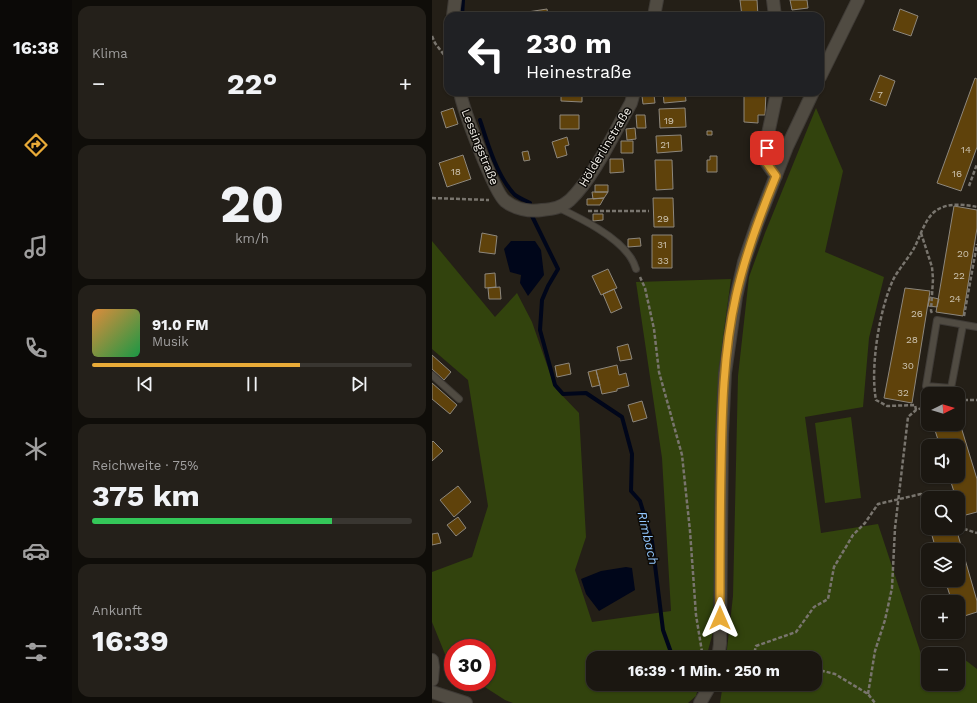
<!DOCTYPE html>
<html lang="de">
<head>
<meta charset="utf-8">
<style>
	:root { --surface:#1b1711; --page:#24201a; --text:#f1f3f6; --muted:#a09f9f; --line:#393631; --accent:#e9ab38 }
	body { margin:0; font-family:"Work Sans",sans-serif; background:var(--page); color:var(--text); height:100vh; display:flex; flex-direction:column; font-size:15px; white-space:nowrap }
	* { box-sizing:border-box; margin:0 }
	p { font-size:13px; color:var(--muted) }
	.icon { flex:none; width:22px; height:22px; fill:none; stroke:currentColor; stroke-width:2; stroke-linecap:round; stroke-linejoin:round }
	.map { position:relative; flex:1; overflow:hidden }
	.drawer { display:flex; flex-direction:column; gap:6px; padding:6px; background:#0f0d09; width:360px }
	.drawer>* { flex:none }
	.top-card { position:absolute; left:12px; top:12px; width:380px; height:84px; border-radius:12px; box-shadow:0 1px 3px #0004,0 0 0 1px var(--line); background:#202124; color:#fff; overflow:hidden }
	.needle { width:26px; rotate:85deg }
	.fabs { position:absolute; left:489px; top:387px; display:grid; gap:8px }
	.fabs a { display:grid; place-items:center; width:44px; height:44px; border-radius:8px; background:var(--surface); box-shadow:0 1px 3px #0004,0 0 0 1px var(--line); font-size:20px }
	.speed { position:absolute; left:12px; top:639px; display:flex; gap:8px; font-size:20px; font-weight:700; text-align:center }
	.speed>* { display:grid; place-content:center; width:52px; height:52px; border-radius:50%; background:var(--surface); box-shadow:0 1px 3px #0004,0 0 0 1px var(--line); line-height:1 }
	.speed .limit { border:6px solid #d22; background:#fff; color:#111 }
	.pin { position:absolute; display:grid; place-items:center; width:34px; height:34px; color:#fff; margin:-17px; border-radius:8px; box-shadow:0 2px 6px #0006 }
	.me { position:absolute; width:44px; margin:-22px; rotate:0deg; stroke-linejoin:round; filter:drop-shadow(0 0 3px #0008) }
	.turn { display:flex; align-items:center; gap:14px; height:84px; padding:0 16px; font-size:18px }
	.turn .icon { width:52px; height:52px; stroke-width:2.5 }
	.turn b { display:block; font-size:28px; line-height:34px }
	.big { font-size:30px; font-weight:700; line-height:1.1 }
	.drawer .tile { flex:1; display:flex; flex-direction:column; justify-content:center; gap:6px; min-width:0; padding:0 14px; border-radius:12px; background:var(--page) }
	.drawer .dial { align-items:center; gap:0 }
	.dial b { font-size:52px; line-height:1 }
	.song { display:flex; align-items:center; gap:12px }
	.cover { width:48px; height:48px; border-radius:6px; background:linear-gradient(135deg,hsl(30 70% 55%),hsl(140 70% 35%)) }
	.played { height:4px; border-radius:2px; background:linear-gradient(90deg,var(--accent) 65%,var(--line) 65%) }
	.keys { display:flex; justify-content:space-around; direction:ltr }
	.heat { display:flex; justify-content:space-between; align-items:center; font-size:22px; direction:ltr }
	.charge { height:6px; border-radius:3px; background:linear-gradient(90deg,#34c759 75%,var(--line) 0) }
	.trip { position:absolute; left:154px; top:651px; width:236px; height:40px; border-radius:12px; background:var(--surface); box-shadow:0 1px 3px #0004,0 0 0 1px var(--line); font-weight:700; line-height:40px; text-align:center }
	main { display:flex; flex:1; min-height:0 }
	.dock { display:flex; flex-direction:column; width:72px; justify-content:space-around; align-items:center; background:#0b0907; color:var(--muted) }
	.dock .icon { width:28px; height:28px }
	.dock .current { color:var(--accent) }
	.dock b { font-size:18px; color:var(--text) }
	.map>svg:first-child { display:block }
	.green { fill:#32430d }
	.water { fill:#00061a }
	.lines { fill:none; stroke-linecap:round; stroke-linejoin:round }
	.stream { stroke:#00061a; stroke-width:4 }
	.building { fill:#5f420b; stroke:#8d877d }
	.service-casing { stroke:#3f3b36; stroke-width:8 }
	.minor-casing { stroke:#3f3b36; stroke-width:14 }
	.path { stroke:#79756e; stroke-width:2.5; stroke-dasharray:4 2; stroke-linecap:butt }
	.service { stroke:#504b42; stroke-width:6 }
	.minor { stroke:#504b42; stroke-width:12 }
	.route-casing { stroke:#976f24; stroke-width:10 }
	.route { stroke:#e9ab38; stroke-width:7 }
	.labels { text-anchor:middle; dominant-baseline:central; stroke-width:3; stroke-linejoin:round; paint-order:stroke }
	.number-label { font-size:10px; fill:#ccc3b1 }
	.street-label { font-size:12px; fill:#f1eee8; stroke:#0b0906 }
	.water-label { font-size:13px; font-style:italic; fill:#92c6fd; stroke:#0b0906 }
</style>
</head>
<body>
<main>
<nav class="dock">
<b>16:38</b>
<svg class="icon current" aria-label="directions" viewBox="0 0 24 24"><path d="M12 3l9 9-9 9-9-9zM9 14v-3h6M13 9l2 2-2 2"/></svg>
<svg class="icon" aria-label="music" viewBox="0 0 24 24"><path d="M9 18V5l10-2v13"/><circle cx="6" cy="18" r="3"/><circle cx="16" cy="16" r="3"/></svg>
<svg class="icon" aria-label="phone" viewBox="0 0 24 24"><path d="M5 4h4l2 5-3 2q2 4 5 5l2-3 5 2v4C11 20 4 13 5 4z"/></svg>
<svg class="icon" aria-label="climate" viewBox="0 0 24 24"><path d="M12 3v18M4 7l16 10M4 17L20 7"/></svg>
<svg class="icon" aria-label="car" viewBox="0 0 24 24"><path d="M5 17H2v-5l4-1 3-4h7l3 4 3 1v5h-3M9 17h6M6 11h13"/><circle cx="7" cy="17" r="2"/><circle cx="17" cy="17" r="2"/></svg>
<svg class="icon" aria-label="filters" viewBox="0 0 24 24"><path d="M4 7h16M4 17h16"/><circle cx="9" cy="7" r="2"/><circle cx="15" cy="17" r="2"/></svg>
</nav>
<section class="drawer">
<div class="tile"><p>Klima</p>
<div class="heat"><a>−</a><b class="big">22°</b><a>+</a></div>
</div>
<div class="tile dial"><b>20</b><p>km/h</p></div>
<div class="tile">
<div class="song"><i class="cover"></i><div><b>91.0 FM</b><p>Musik</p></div></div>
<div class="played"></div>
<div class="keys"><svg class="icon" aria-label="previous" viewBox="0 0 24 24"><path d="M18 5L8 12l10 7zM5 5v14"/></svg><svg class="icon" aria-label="pause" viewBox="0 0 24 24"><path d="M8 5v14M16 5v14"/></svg><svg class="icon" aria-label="next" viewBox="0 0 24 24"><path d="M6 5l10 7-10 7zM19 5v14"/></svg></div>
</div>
<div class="tile"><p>Reichweite · 75%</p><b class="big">375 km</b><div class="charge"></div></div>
<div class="tile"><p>Ankunft</p><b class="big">16:39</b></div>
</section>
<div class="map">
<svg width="545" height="703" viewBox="0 0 545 703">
	<rect width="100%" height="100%" fill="#241f17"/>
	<path class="green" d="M384,108L411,171L393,252L452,277L437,338L431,407L373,417L389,533L446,524L492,663H496V684H526V660L532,659L545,669V703H288L291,684H383V658H294L301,596L306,376L317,277L333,233Z
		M0,241L63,317L85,293L100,322L123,388L147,413L154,537L143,570L160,622L239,611L230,458L204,282L299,279L287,368L281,632L274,658H161V684H267L264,696L256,703H81L73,700L45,682H55V648H21V667L17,664L0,622V572L40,557L56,506L36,380L0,349Z
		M419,417L429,498L393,503L383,423Z"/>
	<path class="water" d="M79,241H103L109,250L112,275L96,296L88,283L89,275L78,272L72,249Z
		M194,567L200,568L203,590L167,611L154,594L149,579L169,571Z"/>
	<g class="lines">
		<path class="stream" d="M30,16L31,0
			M48,120C55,142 65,176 82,194C86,198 93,200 98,203
			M99,214L126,269L116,286L110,300L108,330L123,385L131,394L154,393L190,417L200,454L199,491L208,501L220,541L231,630L241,658"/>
	</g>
	<path class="building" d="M308,0H325L326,16H310Z
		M358,0H375L376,8L360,10Z
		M115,9L116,16H90L89,13Z
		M468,9L486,16L479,36L461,30Z
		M448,75L463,81L454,106L438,100Z
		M543,78L545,79V147L529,191L505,183Z
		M129,92H150V102L129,101Z
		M231,92H253L254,101L232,103Z
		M318,92H334L333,115H326V123L312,122V96H318Z
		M222,95L223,103L211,104L210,96Z
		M21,108L26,124L14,128L9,112Z
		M253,108L254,127L228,128L227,109Z
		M128,115H147V129H128Z
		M204,115H213L214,128H205Z
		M203,128L204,139L195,140L194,129Z
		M275,131H280V135H275Z
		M249,135L250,151L225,153L224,136Z
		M135,137L137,145L133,146L135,155L125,158L120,142Z
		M189,141H201V153H189Z
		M96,151L98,160L92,161L90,152Z
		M31,155L39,179L15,187L7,163Z
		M278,156H285V172H275V160H278Z
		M178,159H191L192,172L178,173Z
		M223,160H240L241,189L224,190Z
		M163,185H176V192H163Z
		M160,192H176L172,198L161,199Z
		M172,198L168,205H155V199Z
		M221,198H241L242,227H222Z
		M522,206L545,210V228L531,316L504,312Z
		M161,214H171V220L161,221Z
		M50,233L65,236L63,254L47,252Z
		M220,235H240V268H220Z
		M208,238L209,246L196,247V239Z
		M176,269L185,288L169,295L160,276Z
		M63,273L64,287L53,288V274Z
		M68,287L69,299H57L56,288Z
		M473,288L498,291L480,403L452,398Z
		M182,289L190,308L179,313L171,294Z
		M498,297L507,299L505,307L496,306Z
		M196,344L200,359L188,361L185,347Z
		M0,355L19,372L12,380L0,369Z
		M137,363L139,374L125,377L123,366Z
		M185,365L187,375L194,373L197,386L185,389V391L170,394L164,370Z
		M164,370L168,385L160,387L156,372Z
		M0,383L25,405L18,414L0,399Z
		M210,401L215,418L201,422L196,405Z
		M526,417L545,479V512L530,516L526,504V498H524L517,476H526V446H508L501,424H526Z
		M1,441L11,451L0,461V442Z
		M26,486L39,502L22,517L8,500Z
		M526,507L529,515L526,516Z
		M496,511V523L493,512Z
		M26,517L34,528L24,536L15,525Z
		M498,528H524L545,601V612L526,618V602H520L513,580H526V550H504Z
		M6,533L9,543L0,545V534Z"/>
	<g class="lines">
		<defs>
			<path id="service" d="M127,208C150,219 185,236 199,258C201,261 203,266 204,269
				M531,325L519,388L494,386L505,320L545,327
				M0,375L27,399"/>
			<path id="minor" d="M341,0L343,16
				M21,16L23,0
				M222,16L225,0
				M388,77L426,0
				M28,92C31,109 62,192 73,201C83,209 97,212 110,210C121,209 129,208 138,200C162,177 182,133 199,103L202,92
				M344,176L334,162L336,134L345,92
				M286,658L288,644L290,435L293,373L304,297L312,262L325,224L355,147L381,92
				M0,660L1,667L0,680
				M0,692L34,703
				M268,703L279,684"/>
		</defs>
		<use href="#service" class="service-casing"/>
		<use href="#minor" class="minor-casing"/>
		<path class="path" d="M0,36L3,43L16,60
			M537,186L545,164
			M0,198L57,200
			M156,211H217
			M489,233L500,267L501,279L499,311L500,313
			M208,277L213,288L222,329L227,372L250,455L258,531L264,615L271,658
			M532,316L545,244
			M526,400H545
			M484,410L483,405L455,406L444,400C438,368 447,311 461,280C466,270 475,260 481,250C488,238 491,223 501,213C513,202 531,204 545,207
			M503,498L515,495L516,498
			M526,527L545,533
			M321,658L324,646L364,632L382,607L396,599L402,567L421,535L433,523L446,504L489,494L491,501L496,500
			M383,669L403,674L436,694L443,703
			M436,694L443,651L453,620L460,588L463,528L476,417L484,410L496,406"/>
		<use href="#service" class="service"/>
		<use href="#minor" class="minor"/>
	</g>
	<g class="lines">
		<defs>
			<path id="route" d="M288,618C288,569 288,520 289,470C290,413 291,353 304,296C313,255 328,215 344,176L334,162L335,148"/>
		</defs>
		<use href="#route" class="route-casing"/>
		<use href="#route" class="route"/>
	</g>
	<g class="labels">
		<g class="number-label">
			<text x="448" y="94">7</text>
			<text x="237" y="120">19</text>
			<text x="233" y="144">21</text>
			<text x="534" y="149">14</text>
			<text x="24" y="171">18</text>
			<text x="525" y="173">16</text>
			<text x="231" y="218">29</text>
			<text x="230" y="244">31</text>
			<text x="531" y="253">20</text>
			<text x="231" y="260">33</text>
			<text x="527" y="275">22</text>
			<text x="523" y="298">24</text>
			<text x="485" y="313">26</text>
			<text x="480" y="339">28</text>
			<text x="476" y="365">30</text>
			<text x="471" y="392">32</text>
		</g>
		<g class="street-label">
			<text transform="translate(48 147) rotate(68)">Lessingstraße</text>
			<text transform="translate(173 147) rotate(-59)">Hölderlinstraße</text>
		</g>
		<g class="water-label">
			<text transform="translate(216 538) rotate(77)">Rimbach</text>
		</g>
	</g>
</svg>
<div class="fabs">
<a><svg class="needle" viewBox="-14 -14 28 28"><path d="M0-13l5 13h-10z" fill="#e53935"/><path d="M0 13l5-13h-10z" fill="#a09f9f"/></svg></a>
<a><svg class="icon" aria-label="sound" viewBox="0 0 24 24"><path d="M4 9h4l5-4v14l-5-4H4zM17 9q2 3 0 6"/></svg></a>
<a><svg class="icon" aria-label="search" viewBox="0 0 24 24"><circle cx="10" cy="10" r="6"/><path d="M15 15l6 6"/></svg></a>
<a><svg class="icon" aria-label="layers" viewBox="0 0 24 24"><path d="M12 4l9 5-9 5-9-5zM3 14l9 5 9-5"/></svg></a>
<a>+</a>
<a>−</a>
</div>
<div class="speed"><div class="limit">30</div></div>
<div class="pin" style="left:335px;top:148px;background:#d93025"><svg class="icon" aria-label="arrive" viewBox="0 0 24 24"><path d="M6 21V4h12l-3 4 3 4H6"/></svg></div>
<svg class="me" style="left:288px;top:618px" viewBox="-20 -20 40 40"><path d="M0-17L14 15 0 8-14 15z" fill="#e9ab38" stroke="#fff" stroke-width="4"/></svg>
<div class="trip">16:39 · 1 Min. · 250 m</div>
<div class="top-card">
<div class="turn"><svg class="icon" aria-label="left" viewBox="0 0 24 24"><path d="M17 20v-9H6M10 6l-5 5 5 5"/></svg><div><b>230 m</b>Heinestraße</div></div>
</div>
</div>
</main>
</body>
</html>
